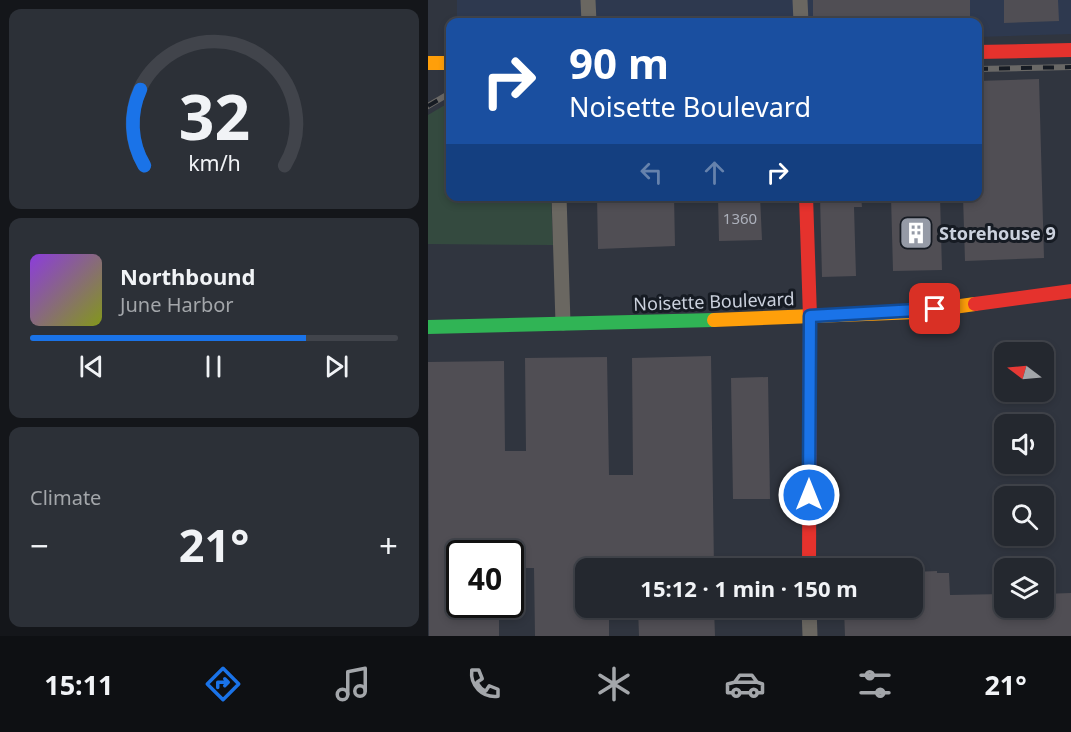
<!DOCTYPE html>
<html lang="en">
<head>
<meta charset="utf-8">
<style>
	:root { --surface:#24282f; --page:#2c3037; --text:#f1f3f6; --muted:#a3a6aa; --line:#41444b; --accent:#1a73e8 }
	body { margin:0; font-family:"Noto Sans",sans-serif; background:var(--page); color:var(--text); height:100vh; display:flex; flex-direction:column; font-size:22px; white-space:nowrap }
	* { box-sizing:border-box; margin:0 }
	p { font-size:20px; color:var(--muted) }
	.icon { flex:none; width:33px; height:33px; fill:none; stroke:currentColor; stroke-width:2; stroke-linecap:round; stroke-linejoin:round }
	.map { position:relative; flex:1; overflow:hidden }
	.side { display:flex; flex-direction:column; gap:9px; padding:9px; background:#14161a; width:428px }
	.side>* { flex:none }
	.top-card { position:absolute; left:18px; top:18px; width:536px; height:183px; border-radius:12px; box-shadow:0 3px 9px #0003,0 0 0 2px var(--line); background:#1a4fa0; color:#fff; overflow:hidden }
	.needle { width:39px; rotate:286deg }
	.controls { position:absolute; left:566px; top:342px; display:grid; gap:12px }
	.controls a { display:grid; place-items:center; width:60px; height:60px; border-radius:12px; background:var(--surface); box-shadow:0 3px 9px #0003,0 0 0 2px var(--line); font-size:30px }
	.speed { position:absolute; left:18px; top:540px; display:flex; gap:12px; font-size:30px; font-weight:700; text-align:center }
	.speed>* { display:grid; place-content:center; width:78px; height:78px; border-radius:50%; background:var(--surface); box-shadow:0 3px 9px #0003,0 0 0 2px var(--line); line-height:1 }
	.speed .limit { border:3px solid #111; border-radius:9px; background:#fff; color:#111 }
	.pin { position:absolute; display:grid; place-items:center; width:51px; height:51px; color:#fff; margin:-26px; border-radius:12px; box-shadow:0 3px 9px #0006 }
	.me { position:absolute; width:66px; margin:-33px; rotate:0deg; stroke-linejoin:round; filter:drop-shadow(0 0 4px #0008) }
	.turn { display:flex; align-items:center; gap:21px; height:126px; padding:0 24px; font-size:27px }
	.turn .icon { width:78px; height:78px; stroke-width:2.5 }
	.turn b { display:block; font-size:42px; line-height:51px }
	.lanes { display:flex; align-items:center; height:57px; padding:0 24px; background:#0003; justify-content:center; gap:30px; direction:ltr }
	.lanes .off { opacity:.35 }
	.big { font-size:45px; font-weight:700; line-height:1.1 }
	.side .card { flex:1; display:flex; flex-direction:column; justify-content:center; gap:9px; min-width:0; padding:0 21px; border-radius:12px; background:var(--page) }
	.side .dial { align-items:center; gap:0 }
	.dial svg { height:156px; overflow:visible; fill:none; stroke:var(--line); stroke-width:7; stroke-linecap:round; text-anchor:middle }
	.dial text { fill:var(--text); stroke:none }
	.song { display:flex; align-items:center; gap:18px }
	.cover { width:72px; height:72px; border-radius:9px; background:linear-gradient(135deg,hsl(270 70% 55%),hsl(70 70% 35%)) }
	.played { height:6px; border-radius:3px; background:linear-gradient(90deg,var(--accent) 75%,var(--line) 75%) }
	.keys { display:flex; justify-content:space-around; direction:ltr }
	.heat { display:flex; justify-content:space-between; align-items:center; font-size:33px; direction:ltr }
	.trip { position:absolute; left:147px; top:558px; width:348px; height:60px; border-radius:12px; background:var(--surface); box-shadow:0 3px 9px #0003,0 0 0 2px var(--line); font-weight:700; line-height:60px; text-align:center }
	.tabs { display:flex; height:96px; justify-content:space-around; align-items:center; background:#0e1013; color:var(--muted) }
	.tabs .icon { width:42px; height:42px }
	.tabs .active { color:var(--accent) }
	.tabs b { font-size:27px; color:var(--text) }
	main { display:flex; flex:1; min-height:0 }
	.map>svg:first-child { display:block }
	.built { fill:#2e394f }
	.green { fill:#344a3f }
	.building { fill:#504e54 }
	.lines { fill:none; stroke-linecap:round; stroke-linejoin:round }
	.street { stroke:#6a6761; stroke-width:15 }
	.fast { stroke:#30b455; stroke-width:14 }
	.slow { stroke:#ff9f0a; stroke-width:14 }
	.jam { stroke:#e5322d; stroke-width:14 }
	.rail-casing { stroke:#696866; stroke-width:6 }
	.rail { stroke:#161b23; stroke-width:4; stroke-dasharray:11; stroke-linecap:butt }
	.route-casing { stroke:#114b97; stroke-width:15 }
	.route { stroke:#1a73e8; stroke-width:10 }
	.labels { text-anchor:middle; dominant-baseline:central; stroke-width:6; stroke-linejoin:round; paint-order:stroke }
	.number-label { font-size:15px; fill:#acb0bb }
	.poi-label { font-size:18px; font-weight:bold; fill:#cbd1dd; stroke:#161b23; text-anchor:start }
	.street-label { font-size:18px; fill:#cbd1dd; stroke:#161b23 }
</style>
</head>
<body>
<main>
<section class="side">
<div class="card dial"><svg viewBox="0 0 100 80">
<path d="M14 69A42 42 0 1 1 86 69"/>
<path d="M14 69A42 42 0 0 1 12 30" stroke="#1a73e8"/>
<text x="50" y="56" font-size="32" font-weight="700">32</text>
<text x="50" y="72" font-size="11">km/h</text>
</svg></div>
<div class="card">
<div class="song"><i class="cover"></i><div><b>Northbound</b><p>June Harbor</p></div></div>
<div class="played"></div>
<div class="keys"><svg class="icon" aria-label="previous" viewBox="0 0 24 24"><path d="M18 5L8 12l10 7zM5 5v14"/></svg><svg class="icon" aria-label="pause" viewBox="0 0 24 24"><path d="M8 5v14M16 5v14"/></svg><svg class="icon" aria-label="next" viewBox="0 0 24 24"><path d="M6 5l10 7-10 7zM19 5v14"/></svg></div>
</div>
<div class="card"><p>Climate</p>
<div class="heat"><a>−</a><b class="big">21°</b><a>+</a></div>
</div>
</section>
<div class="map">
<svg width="644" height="636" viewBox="0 0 644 636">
	<rect width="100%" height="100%" fill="#30353f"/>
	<path class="built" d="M29,0H643V34L549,37V22H29Z"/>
	<path class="green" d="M22,102V196L123,197L125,245L0,244V115Z"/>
	<path class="building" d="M385,0H542V22H385Z
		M576,0H630L631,21L576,23Z
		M611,79L616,258L537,261L535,196H549V81Z
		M169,196H246L247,246L170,249Z
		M290,196H332L334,240L291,241Z
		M392,196H433L434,207H426L428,276L394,277Z
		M463,196H512L514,270L465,271Z
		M283,356L286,568H210V561L180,562V568H158V608H181V636H107L106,568H82V554H32V604H71V636H1L0,362L76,361L77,451H98L97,358L179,357L181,475H205L204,358Z
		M340,377L342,499H305L303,378Z
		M509,571V573H521L522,595L576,594V608H615V594L644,593V636H417L416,608H484V572Z
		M210,608H286L287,636H211Z"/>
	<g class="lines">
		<path class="street" d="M160,0L161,22
			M372,0L373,22
			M131,196L135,323
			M381,608L382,636"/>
		<path class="fast" d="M0,327L286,320"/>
		<path class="slow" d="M0,63H22
			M286,320L490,312L547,304"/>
		<path class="jam" d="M549,52L644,50
			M378,196L382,317L381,568
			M547,304L644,291"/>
		<defs>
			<path id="rail" d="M549,69L644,67
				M0,106L22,93"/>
		</defs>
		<use href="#rail" class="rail-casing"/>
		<use href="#rail" class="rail"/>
	</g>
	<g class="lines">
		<defs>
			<path id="route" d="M381,495L382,316L507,309"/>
		</defs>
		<use href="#route" class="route-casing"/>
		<use href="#route" class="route"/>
	</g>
	<defs>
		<symbol id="building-square" viewBox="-11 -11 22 22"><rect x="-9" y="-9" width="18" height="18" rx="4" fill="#959aa6" stroke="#161b23"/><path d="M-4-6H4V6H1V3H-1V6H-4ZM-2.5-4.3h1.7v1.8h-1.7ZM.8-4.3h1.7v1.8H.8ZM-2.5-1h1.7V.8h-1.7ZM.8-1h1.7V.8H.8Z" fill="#fff"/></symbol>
	</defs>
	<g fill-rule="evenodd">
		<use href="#building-square" x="469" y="214" width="38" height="38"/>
	</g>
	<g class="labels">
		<g class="number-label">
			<text x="312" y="218">1360</text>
		</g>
		<g class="poi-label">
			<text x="511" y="233">Storehouse 9</text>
		</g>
		<g class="street-label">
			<text transform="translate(286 301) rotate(-2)">Noisette Boulevard</text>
		</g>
	</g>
</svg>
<div class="controls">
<a><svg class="needle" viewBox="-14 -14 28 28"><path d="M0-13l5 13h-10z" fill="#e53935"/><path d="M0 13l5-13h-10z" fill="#a3a6aa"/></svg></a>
<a><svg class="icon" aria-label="sound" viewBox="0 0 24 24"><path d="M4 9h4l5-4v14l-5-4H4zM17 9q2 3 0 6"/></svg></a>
<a><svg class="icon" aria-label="search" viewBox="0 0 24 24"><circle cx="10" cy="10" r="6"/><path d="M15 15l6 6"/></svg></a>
<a><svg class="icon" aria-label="layers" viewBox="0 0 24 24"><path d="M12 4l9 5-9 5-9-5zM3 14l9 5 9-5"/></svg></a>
</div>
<div class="speed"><div class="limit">40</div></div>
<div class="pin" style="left:507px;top:309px;background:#d93025"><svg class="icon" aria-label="arrive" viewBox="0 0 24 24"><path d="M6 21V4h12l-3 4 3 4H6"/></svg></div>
<svg class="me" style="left:381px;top:495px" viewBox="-20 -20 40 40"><circle r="17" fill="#1a73e8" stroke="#fff" stroke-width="3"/><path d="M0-11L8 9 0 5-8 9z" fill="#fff"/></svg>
<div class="trip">15:12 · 1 min · 150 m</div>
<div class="top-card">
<div class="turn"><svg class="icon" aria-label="right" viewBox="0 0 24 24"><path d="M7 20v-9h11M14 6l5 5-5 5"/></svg><div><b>90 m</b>Noisette Boulevard</div></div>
<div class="lanes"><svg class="icon off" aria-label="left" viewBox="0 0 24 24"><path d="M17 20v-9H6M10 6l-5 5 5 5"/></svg><svg class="icon off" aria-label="ahead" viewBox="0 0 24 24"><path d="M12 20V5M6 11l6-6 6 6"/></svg><svg class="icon" aria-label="right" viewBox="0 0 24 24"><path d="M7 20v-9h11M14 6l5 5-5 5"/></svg></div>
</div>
</div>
</main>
<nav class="tabs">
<b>15:11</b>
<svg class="icon active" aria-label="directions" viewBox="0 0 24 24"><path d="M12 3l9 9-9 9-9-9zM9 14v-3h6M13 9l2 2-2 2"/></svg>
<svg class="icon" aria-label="music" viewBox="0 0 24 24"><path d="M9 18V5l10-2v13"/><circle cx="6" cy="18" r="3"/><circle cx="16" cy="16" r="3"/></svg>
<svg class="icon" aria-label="phone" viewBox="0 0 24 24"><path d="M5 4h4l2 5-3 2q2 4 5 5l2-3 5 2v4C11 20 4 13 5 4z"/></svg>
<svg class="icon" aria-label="climate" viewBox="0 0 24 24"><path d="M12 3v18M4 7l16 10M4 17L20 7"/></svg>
<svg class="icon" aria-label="car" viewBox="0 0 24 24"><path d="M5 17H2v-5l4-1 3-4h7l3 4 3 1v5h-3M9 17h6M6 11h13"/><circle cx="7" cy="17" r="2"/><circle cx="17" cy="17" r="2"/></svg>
<svg class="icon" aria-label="filters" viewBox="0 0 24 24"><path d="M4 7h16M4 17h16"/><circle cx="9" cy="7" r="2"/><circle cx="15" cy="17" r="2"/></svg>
<b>21°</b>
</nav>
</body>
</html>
